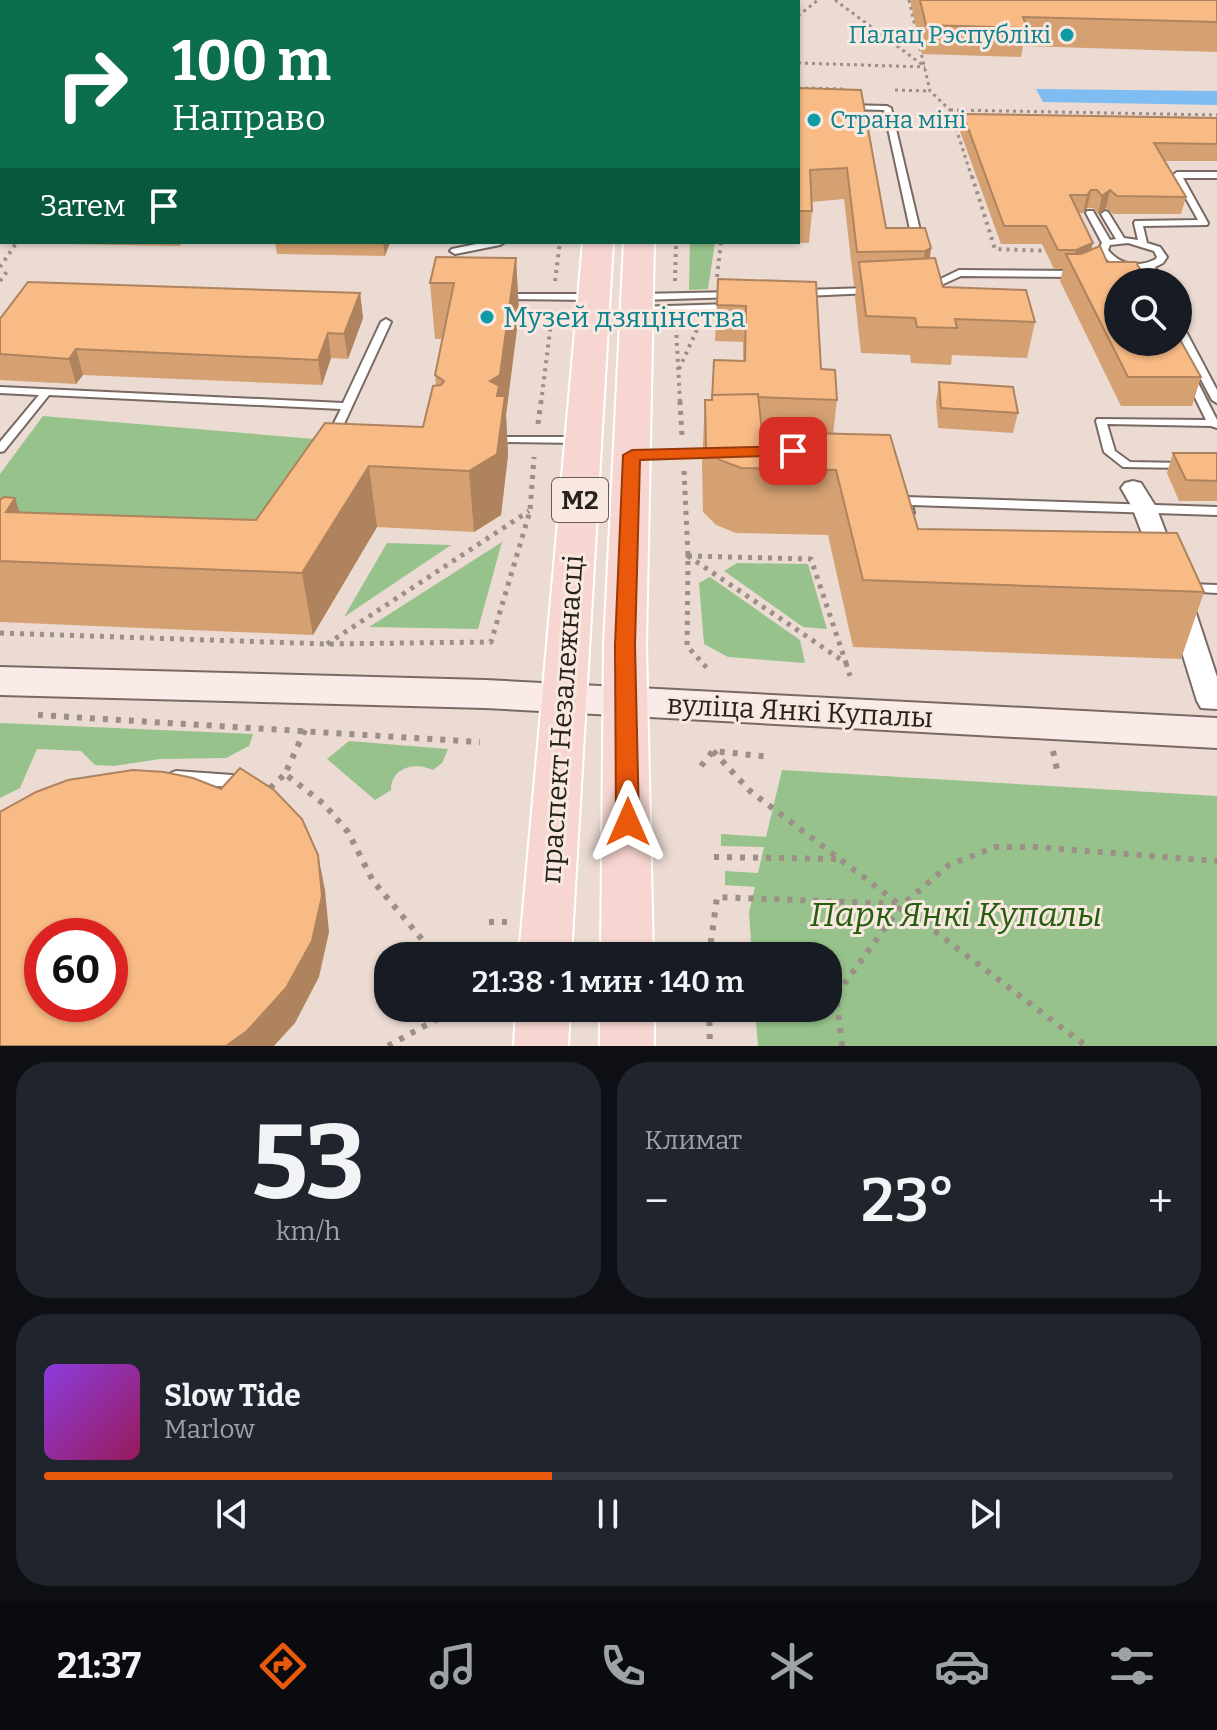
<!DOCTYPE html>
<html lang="ru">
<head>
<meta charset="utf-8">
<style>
	:root { --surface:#171b24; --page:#20242c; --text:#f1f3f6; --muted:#9ea1a6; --line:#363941; --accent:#ea580c }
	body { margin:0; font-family:Bitter,serif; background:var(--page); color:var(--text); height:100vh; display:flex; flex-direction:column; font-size:30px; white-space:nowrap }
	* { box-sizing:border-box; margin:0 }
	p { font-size:26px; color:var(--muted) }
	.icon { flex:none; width:44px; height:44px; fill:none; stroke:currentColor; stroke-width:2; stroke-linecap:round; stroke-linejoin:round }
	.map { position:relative; height:1046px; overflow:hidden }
	.panel { display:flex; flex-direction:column; gap:16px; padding:16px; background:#0d0f14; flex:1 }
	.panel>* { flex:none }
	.hud { position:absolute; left:0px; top:0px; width:800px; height:244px; box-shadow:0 2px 6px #0004; background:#0b6e4f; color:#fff; overflow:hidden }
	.controls { position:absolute; left:1104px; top:268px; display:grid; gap:16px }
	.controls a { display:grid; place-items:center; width:88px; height:88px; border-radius:50%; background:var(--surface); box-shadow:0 2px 6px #0004; font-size:40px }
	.speed { position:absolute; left:24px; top:918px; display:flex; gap:16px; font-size:40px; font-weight:700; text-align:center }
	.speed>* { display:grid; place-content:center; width:104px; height:104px; border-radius:50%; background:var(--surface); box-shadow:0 2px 6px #0004; line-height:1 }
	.speed .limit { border:12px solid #d22; background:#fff; color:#111 }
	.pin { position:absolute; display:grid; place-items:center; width:68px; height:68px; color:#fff; margin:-34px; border-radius:16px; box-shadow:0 4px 12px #0006 }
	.me { position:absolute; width:88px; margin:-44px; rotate:0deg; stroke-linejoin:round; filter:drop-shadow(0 0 6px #0008) }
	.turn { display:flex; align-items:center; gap:28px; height:168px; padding:0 40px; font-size:36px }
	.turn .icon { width:104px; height:104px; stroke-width:2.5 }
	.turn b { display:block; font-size:56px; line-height:68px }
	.then { display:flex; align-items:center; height:76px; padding:0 40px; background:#0003; gap:16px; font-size:30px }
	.big { font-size:60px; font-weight:600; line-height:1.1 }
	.panel .widget { flex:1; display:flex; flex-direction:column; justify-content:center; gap:12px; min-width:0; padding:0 28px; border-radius:32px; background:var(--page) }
	.panel .dial { align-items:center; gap:0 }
	.dial b { font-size:104px; line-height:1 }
	.song { display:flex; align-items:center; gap:24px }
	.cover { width:96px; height:96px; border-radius:12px; background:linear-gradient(135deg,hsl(270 70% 55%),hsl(330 70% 35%)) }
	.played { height:8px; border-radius:4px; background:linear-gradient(90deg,var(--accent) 45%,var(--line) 45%) }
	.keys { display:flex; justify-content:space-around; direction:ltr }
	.heat { display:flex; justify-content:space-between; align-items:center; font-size:44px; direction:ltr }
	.panel .tiles { flex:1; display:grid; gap:16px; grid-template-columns:1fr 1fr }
	.widget:last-child { grid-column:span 2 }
	.trip { position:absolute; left:374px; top:942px; width:468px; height:80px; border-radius:32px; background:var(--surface); box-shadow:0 2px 6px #0004; font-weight:600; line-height:80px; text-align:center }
	.tab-bar { display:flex; height:128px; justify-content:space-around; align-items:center; background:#090b0e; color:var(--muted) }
	.tab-bar .icon { width:56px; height:56px }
	.tab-bar .selected { color:var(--accent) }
	.tab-bar b { font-size:36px; color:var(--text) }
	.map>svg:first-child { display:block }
	.green { fill:#97c28b }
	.water { fill:#7fbcf2 }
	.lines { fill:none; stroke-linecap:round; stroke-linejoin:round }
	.lane-casing { stroke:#786a63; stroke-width:4 }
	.street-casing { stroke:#786a63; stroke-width:4 }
	.secondary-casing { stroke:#786a63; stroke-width:4 }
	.primary-casing { stroke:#fff; stroke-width:4 }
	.path-far3 { stroke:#9b8f88; stroke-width:3; stroke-dasharray:3 4; stroke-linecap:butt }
	.path-far2 { stroke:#9b8f88; stroke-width:4; stroke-dasharray:3 5; stroke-linecap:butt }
	.path-far1 { stroke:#9b8f88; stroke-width:5; stroke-dasharray:4 6; stroke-linecap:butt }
	.path { stroke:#9b8f88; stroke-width:6; stroke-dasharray:5 8; stroke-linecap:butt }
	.lane { fill:#fff; fill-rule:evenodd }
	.street { fill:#fff; fill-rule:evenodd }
	.secondary { fill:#fbebe8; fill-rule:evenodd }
	.primary { fill:#f7d6d1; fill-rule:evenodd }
	.wall { fill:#d5a172 }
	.shaded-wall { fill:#ae835d }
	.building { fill:#f8bb85; stroke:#ae835d; stroke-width:2; fill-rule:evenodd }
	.route { fill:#ea580c; stroke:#983908; stroke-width:2 }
	.culture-dot { fill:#0f9aa8; stroke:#f9e8df; stroke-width:3 }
	.labels { text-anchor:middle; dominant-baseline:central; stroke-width:6; stroke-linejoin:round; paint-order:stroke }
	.far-culture-label { font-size:24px; fill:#0d838f; stroke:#f9e8df; text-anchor:end }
	.shield { fill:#f9e8df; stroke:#675d59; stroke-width:2 }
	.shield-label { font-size:26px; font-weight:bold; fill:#28221f }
	.culture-label { font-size:28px; fill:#0d838f; stroke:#f9e8df; text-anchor:start }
	.street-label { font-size:28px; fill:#28221f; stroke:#f9e8df }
	.near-park-label { font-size:34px; font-style:italic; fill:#255e0f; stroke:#f9e8df }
</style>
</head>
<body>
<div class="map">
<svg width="1217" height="1046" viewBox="0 0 1217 1046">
	<rect width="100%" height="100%" fill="#ebdbd2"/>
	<path class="green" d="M195,0H573L193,2Z
		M690,242H715L708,289L689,290Z
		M43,416L314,439L260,547L0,524V474Z
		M502,542L478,629L369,627Z
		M387,543L451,545L344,617Z
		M737,563L808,564L827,629L803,627L724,571Z
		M710,577L800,640L805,663L728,657L704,644L699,583Z
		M0,723L253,734L249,746L226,758L160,759L114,766L95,765L81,751L37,749L20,788L0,798Z
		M349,741L448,749L442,763L433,770C414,761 391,768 391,790L375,800L327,759Z
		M782,770L1217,796V1046H758L755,1008H828V956H752L749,912L755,887L725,885V871L758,873L764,847L721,846V834L766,837Z"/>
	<path class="water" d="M1036,89L1217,91V105L1043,102Z"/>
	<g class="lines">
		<defs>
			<path id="lane" d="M846,105L887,106L891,108L923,243L921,245L918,246L913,243L884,110L849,109L845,107Z
				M0,157H2V163H0Z
				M1177,172H1217V178H1183L1208,223L1207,225L1143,226L1147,243L1160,247L1167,257L1163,263L1155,267L1162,282H1152L1146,269C1126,271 1110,266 1098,250L1102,243L1086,213L1087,211H1093L1110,240L1116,239L1101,214L1105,211L1108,212L1124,238L1138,240L1134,223L1135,221L1198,220L1173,175ZM1128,243L1154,251L1157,257L1156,259C1139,268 1120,265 1108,250L1110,245Z
				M486,242H505L500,245L455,254L450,251L452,249Z
				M959,270L1077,271L1082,274L1077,277L961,276L930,290H924L922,288Z
				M869,288L872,289V293L804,296L799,293L804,290Z
				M734,292L739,295L737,297L640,300L635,297L640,294Z
				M502,294H592L597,297L592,300L499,299V295Z
				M730,304L735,307L733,309L637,313L632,310L637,307Z
				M386,319L391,322L337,439L333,440L327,437L341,409L49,395L4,451L0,452V442L39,395L0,393V387L343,403L381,322Z
				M1178,323L1183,326L1217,390V403L1212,400L1178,336Z
				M1190,374L1195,377L1217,420V428L1211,426L1107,424L1115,451L1130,462L1182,463L1186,464L1188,466L1186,468L1123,467L1104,452L1096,421L1097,419L1206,420L1185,377Z
				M503,437H579L585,440L579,443L499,442L497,440Z
				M717,450L723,453L721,455L635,458L629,455L635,452Z
				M905,497L1217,507V515L912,505L914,513L908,517L902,513L899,501Z
				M1188,584L1217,585V593L1184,591L1182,588Z
				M176,771L246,776L251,778L253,782L251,786L246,788L176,783L171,781L169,777L171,773Z"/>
			<path id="street" d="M152,0H166L151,2Z
				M1133,481L1141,483L1156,507L1177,562L1174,568H1156L1153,562L1132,507L1121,488L1125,483Z
				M1180,595L1189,598L1193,604L1217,677V709L1201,708L1197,701L1167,604L1171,598Z"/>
			<path id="secondary" d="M0,667L485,680L1217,718V748L485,708L0,695Z"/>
			<path id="primary" d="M603,0H625V2H603Z
				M638,0H660V2H638Z
				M583,242H613L571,956H519Z
				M624,242H654L646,645L653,956H601L604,645Z
				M516,1008H570L568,1046H514Z
				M600,1008H654V1046H600Z"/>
		</defs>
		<use href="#lane" class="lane-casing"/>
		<use href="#street" class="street-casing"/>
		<use href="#secondary" class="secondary-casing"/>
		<use href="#primary" class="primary-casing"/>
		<path class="path-far3" d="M364,0L370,2
			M835,0L924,66
			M909,0L916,30
			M268,2L272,0
			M403,2L411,0
			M798,16L818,0
			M920,48L930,91L950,110L972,178
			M798,63L925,67
			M798,88L845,89
			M895,90L930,91
			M950,110L1217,115"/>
		<path class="path-far2" d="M972,176L995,249L1050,251
			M0,267L17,242
			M717,277L721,242
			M0,281L8,270
			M555,281L560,242
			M675,281L676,242
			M676,327L680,403
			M679,369L700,323
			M541,403L552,315"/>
		<path class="path-far1" d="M680,401L682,437
			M538,424L541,401
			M684,471L688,556L687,646L708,669
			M688,556L811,559L846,663Z
			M0,633L326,644L491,642L530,511L534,457
			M327,644L529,511
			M846,663L850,676"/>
		<path class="path" d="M38,715L480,742
			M305,730L285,774L324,804L348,832L373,881L436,956
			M713,751L750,791L1086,1046
			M1053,751L1058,774
			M701,766L713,751L770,757
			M270,788L285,774
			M714,857L841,859
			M489,922H508
			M709,956L717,897L901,904
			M709,1008L710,1046
			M388,1046L457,1008
			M842,1046L836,995L902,905L949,865L995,847H1035L1217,861"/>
		<use href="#lane" class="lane"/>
		<use href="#street" class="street"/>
		<use href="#secondary" class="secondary"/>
		<use href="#primary" class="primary"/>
	</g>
	<path class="wall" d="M910,0H1217V52L1023,46L1021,57L922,54Z
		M798,88L886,228L931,248L930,259L943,287L1035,322L1027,358L952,355L951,365L911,363L910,355L861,353L855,298L856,286H854L844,199L811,202L812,211L809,243L759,242H798Z
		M963,114L1217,118V161H1165L1186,197L1181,214H1113L1106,208L1098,214L1093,208H1087L1083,213H1079L1091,249L1107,262L1201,377L1192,406H1121L1060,281L1063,269H1054L1042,244H1001L960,131Z
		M66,242H182L180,246L67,244Z
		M275,242H390L385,256L277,254Z
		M516,258L519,313L506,415L508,455L501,515L474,532L377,527L313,635L0,622V500L20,513L256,520L423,427L436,386L435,375L443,339H435L430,283Z
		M718,279L821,369L837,400L833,434L918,529L1204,592L1181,659L853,647L828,535L736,533L716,525L703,512L702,463L705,400H711L743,361V342L715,341Z
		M360,293L363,318L348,359L331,358L322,385L83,375L76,384L0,380V319Z
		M939,382L1018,413L1013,433L938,428L936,402Z
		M1173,453H1217V501H1179L1167,473Z"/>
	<path class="shaded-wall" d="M0,0H19L17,2H2V17L0,19Z
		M2,94V135L0,137V97Z
		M1091,190L1087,208L1083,213L1087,195Z
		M1110,190L1106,208L1098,214L1102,196Z
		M383,242H390L385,256Z
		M1093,243L1088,261L1072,266L1076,250Z
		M931,248L926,281L920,284L925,251Z
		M516,258L519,313L506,415L508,455L501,515L474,532L469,471L490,381Z
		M360,293L363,318L348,359L344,334Z
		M328,333L331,358L322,385L318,360Z
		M76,349L83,375L76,384L69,359Z
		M369,466L377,527L313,635L302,573Z
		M15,498L35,559L6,512Z
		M318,855L325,890L329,932L319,977L295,1023L274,1046H226Z"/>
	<path class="building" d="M920,0H1217V22L1023,17L1027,28L926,25Z
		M0,74L2,75V94L0,97Z
		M798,88L861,90L886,228H925L931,248L925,251L857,252L847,168L810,170L812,211H798Z
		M963,114L1217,118V144L1154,143L1186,197L1117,196L1110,190L1102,196L1097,190H1091L1087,195H1070L1093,243L1076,250H1058L1046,226H1004Z
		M1100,246L1107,262H1136L1147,282H1118V342H1178V336L1201,377H1128L1066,254H1081Z
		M436,257L516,258L500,375L490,381L499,386L497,396H505L497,454L469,471L369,466L302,573L0,561V500L4,497L15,498L6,512L256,520L325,423L423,427L433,386L441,385L444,381L435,375L454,283H430Z
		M935,258L943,287L1026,290L1035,322L955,319L957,328L917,327L915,318L866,316L859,262Z
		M718,279L816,282L821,369L835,370L837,400L758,397V394L712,395V400L714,360L745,361L746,306L717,305Z
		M28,282L360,293L344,334L328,333L318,360L76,349L69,359L0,354V319Z
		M939,382L1013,387L1018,413L941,408Z
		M758,394L762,432L890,435L918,529L1177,533L1204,592L863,580L836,470L741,468L720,460L706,447L705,400H712V395Z
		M1173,453H1217V481L1186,480Z
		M240,768L274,790L302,819L318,855L322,896L312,941L286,988L247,1031L226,1046H0V812L36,792L68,780L133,770L164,772L193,778L221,789ZM42,936H110V1004H42Z"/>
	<path class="route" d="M793,446L802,451L799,455L640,460L635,645L639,822L636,829L628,831L620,829L616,822L615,645L623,455L632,450Z"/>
	<g class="culture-dot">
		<circle cx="1067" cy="35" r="8"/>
		<circle cx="814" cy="120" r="8"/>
		<circle cx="487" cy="317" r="8"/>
	</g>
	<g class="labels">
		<g class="far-culture-label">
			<text x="1051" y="35">Палац Рэспублікі</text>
			<text x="830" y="120" text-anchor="start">Страна міні</text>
		</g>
		<rect class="shield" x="552" y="478" width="56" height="44" rx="6"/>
		<g class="shield-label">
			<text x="580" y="500">М2</text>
		</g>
		<g class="culture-label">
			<text x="503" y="317">Музей дзяцінства</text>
		</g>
		<g class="street-label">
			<text transform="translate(800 711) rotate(3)">вуліца Янкі Купалы</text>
			<text transform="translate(562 719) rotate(-86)">праспект Незалежнасці</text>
		</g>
		<g class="near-park-label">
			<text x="956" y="914">Парк Янкі Купалы</text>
		</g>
	</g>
</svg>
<div class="controls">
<a><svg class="icon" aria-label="search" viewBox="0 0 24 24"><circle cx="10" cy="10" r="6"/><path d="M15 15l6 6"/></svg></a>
</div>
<div class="speed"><div class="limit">60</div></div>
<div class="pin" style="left:793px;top:451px;background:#d93025"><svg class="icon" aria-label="arrive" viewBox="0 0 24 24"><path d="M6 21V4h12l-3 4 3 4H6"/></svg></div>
<svg class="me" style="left:628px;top:822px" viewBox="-20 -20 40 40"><path d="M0-17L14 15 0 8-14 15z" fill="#ea580c" stroke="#fff" stroke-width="4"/></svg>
<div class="trip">21:38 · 1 мин · 140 m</div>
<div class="hud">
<div class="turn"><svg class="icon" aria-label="right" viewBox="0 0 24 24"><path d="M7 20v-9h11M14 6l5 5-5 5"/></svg><div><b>100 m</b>Направо</div></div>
<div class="then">Затем<svg class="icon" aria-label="arrive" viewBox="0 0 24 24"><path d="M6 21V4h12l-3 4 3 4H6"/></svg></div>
</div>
</div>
<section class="panel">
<div class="tiles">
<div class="widget dial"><b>53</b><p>km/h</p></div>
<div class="widget"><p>Климат</p>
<div class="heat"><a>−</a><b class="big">23°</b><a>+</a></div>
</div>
<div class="widget">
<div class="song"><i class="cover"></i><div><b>Slow Tide</b><p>Marlow</p></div></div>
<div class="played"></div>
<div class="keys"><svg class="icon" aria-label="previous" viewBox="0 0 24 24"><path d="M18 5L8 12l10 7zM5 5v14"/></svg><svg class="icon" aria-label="pause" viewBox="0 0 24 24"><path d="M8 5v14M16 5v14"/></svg><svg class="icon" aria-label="next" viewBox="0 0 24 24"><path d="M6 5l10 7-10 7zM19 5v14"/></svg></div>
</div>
</div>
</section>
<nav class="tab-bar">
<b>21:37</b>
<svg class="icon selected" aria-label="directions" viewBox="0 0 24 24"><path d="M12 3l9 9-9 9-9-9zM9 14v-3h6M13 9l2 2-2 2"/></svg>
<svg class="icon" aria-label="music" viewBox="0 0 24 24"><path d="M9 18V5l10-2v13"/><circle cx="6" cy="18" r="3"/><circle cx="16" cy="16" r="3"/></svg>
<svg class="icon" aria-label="phone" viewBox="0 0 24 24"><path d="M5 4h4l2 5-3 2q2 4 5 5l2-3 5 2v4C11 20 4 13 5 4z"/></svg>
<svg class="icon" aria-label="climate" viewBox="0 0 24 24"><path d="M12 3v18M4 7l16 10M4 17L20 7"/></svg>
<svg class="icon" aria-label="car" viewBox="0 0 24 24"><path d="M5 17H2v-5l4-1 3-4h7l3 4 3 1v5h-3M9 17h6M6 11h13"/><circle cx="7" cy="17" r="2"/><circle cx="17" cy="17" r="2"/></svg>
<svg class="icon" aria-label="filters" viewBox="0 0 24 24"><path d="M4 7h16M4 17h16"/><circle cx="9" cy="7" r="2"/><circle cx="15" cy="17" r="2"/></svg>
</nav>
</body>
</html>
